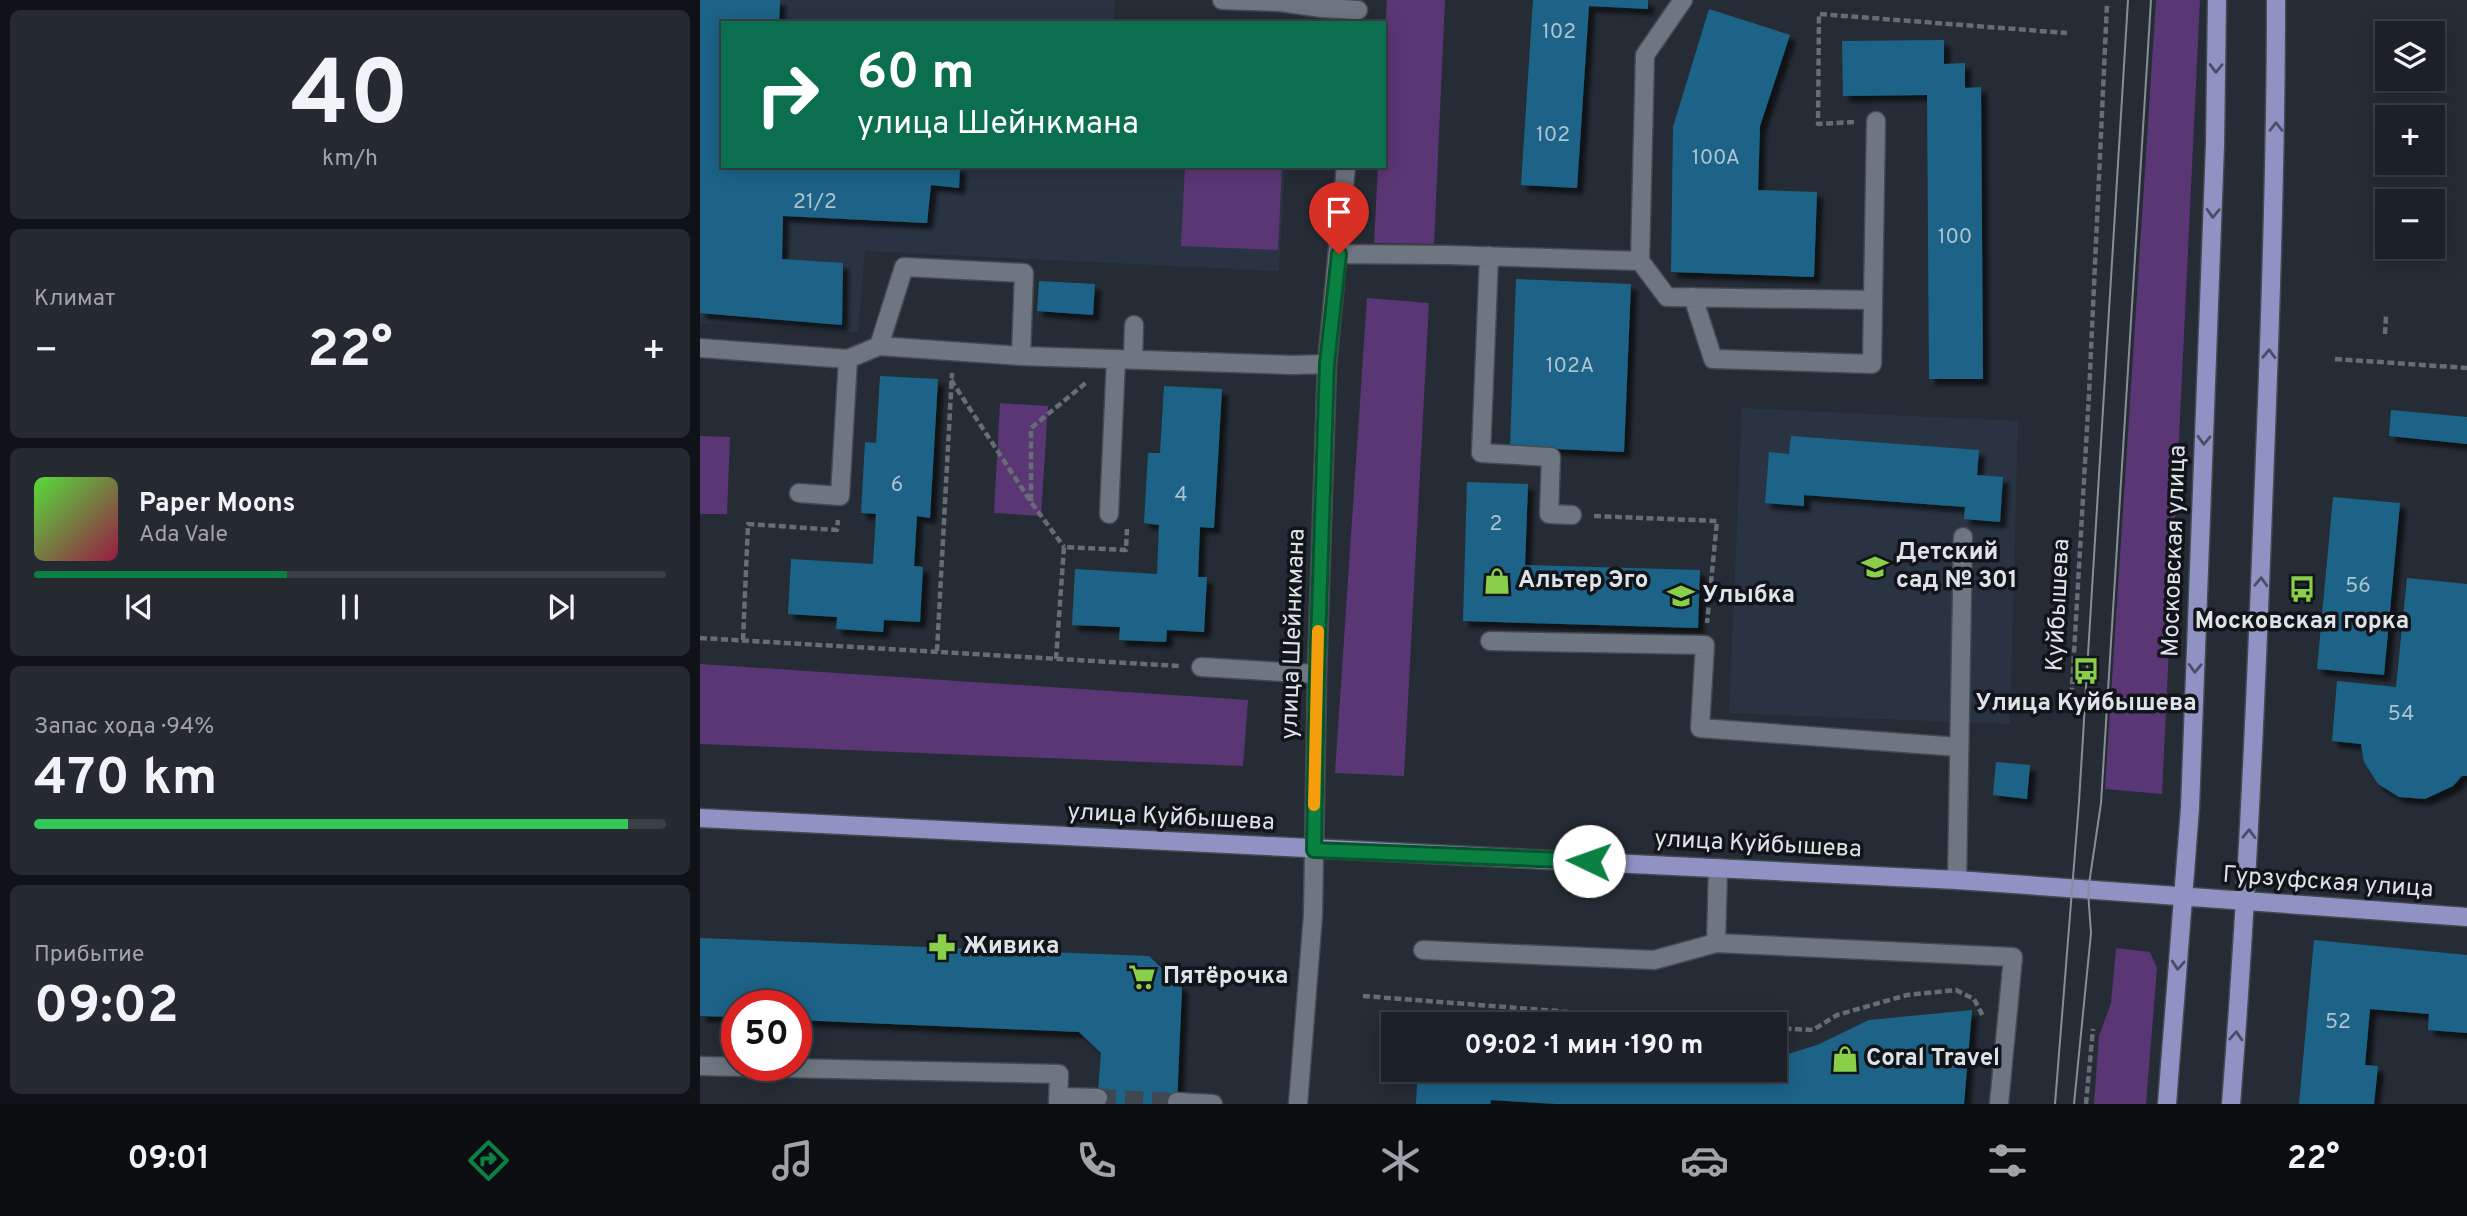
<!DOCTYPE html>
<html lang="ru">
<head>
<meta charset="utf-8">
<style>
	:root { --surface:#1c2128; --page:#252930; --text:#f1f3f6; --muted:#a0a3a8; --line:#3a3e45; --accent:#0b8043 }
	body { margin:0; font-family:Overpass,sans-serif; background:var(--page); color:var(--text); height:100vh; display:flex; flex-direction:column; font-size:26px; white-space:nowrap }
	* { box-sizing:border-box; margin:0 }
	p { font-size:23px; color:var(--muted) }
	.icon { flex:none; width:38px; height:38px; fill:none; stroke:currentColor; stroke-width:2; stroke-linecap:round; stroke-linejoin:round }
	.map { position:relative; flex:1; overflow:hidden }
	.details { display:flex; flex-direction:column; gap:10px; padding:10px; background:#0f1216; width:700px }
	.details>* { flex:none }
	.hud { position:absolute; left:21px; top:21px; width:665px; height:147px; border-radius:0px; box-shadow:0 4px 18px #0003,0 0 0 2px var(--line); background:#0b6e4f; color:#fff; overflow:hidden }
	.buttons { position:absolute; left:1675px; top:21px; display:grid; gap:14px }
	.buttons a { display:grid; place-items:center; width:70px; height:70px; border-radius:0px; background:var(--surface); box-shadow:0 4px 18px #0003,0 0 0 2px var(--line); font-size:35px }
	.speed { position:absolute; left:21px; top:990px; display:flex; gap:14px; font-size:35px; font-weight:700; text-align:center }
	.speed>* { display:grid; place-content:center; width:91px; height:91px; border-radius:50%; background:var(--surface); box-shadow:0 4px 18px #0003,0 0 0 2px var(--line); line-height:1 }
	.speed .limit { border:10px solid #d22; background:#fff; color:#111 }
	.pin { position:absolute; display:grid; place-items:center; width:60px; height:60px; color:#fff; margin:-72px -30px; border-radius:50% 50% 50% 0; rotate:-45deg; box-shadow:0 0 7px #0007 }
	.pin .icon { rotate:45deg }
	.me { position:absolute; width:77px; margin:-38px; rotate:273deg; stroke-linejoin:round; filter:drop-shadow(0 0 5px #0008) }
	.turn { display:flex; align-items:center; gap:24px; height:147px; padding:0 21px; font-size:32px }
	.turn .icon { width:91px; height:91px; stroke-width:2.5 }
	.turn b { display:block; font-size:49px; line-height:60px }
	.big { font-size:52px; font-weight:700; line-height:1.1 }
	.details .card { flex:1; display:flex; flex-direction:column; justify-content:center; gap:10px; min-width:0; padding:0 24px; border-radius:10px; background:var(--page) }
	.details .dial { align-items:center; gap:0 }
	.dial b { font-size:91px; line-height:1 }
	.song { display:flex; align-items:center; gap:21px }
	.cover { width:84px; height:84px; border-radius:10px; background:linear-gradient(135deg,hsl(110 70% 55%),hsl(340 70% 35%)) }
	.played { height:7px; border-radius:4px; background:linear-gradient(90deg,var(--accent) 40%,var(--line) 40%) }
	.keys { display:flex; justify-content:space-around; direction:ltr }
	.heat { display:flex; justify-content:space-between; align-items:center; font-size:38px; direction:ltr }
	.charge { height:10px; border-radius:5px; background:linear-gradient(90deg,#34c759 94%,var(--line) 0) }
	.trip { position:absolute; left:681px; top:1012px; width:406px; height:70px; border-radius:0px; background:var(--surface); box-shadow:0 4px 18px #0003,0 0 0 2px var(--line); font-weight:700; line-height:70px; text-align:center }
	.dock { display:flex; height:112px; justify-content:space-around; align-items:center; background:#0b0d10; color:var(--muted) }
	.dock .icon { width:49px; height:49px }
	.dock .current { color:var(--accent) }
	.dock b { font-size:32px; color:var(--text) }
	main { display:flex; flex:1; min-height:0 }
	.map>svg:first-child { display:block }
	.built { fill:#293342 }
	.green { fill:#5b3675 }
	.building { fill:#1b6487; filter:url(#shadow) }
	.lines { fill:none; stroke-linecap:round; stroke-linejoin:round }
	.minor-tunnel { stroke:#414750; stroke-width:18; stroke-dasharray:18 9; stroke-linecap:butt }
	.minor-casing { stroke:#444a52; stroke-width:21 }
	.major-casing { stroke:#444a52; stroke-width:21 }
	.path { stroke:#666d75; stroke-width:4.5; stroke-dasharray:7 3.5; stroke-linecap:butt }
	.minor { stroke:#6e7681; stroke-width:18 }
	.major { stroke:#9092c3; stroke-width:18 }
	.tram { stroke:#888e96; stroke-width:2 }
	.oneway { stroke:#4a4d65 }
	.route-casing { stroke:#07532c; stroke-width:18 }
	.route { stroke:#0b8043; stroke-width:12 }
	.slow { stroke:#f59e0b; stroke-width:12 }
	.labels { text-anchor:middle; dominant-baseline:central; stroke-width:7; stroke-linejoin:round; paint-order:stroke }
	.number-label { font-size:21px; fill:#adc3d0 }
	.street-label { font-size:24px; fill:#dee3e9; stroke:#111418 }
	.poi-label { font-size:24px; font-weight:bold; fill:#dee3e9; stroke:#111418; text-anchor:start }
</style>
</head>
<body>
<main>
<section class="details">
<div class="card dial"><b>40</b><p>km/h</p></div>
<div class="card"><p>Климат</p>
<div class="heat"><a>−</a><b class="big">22°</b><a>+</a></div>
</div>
<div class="card">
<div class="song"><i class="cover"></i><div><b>Paper Moons</b><p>Ada Vale</p></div></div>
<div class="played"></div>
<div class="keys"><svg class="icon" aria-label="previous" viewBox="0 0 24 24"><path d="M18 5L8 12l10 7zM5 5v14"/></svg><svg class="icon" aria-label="pause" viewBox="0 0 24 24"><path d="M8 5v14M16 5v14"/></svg><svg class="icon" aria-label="next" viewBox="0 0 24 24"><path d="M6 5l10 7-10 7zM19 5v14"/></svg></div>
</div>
<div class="card"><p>Запас хода · 94%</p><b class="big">470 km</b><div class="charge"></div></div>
<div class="card"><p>Прибытие</p><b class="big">09:02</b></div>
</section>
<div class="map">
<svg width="1767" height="1104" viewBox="0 0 1767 1104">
	<defs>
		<filter id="shadow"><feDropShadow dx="6" dy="6" stdDeviation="2" flood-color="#0009"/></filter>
	</defs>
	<rect width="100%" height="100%" fill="#252c35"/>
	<path class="built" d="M0,0H414V19L475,23H23V166H585L579,271L165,251L158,332L0,323Z
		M1042,408L1318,421L1310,724L1029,713Z"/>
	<path class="green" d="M687,0H745L734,244L674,243L678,166H684V46Z
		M1456,0H1500L1462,794L1405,789Z
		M485,166H582L578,250L481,246Z
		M667,298L729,303L704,776L635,773Z
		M300,403L348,406L341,516L294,513Z
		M0,436L30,437L27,514H0Z
		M0,664L548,700L543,766L0,744Z
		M1416,948L1450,952L1457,968L1446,1104H1394L1399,1036L1411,1003Z"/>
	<path class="building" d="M0,0H80L79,23H23V166H260L259,188L231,185L227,223L83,216L82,259L143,263L142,325L0,313Z
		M833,0H948V9L889,6L877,188L821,185Z
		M1009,9L1090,35L1060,126L1058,190L1117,192L1114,277L971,272L973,127Z
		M1244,40V64L1265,63V88L1281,87L1283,379H1229L1227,95L1143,96L1142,41Z
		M816,279L931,284L924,452L810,447Z
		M339,281L395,284L393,315L337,311Z
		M180,376L238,379L230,518L217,516L214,566L223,567L220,622L184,620L183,632L136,629L137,617L88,614L91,559L173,564L176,514L161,513L165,442L176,443Z
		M464,386L522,389L514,528L500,527L498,577H507L504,632L467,630L466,642L419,640L420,627L372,625L375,569L457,574L459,525L444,523L448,453H460Z
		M1691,410L1767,417V444L1689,436Z
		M1091,436L1279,450L1277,475L1303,477L1300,522L1264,519L1265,507L1104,495V506L1065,503L1069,452L1089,454Z
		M767,482L828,484L825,565L1000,570L998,628L763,621Z
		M1633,497L1700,503L1684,675L1617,669Z
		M1707,578L1767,584V776H1762L1753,786L1725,799L1699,797L1678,784L1664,762L1661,744L1632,741L1637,681L1696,687Z
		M1296,762L1330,765L1327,799L1293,795Z
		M0,938L449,956L482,988L477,1104H397L401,1053L379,1032L96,1020V1006H37V1017L0,1016Z
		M1614,940L1767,955V1033L1728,1030L1729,1014L1670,1009L1665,1065L1678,1066L1674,1104H1599Z
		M1272,1010L1264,1104H857L791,1100L790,1104H716L718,1069H1074V1053L1088,1054L1117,1045L1169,1020Z"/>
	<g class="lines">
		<path class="minor-tunnel" d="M398,1098L477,1102"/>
		<defs>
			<path id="minor" d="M522,0L580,2L622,8L658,10
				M639,254L748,255L940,261L967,297L1173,300
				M789,256L781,453L851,457L849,514L872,515
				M940,261L945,55L983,0
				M993,297L1013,359L1172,364L1176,121
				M179,346L204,267L324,273L321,356
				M0,348L148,359L179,346L321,356L593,365L627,364
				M433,359L434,325
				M99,493L140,496L148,359
				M409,514L416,359
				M790,641L1005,645L1000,728L1259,747
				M501,667L617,674
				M1257,880L1263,537
				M1016,943L1018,868
				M723,950L954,960L1016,943L1313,957L1299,1104
				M0,1066L359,1074L358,1104
				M358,1097L398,1098
				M477,1102L513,1104
				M598,1104L613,915L617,674L627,364L646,166"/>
			<path id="major" d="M0,818L1257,880L1767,917
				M1467,1104L1490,808L1515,145L1517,0
				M1531,1104C1548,888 1557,672 1565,455C1571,303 1576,152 1576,0"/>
		</defs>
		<use href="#minor" class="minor-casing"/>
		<use href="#major" class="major-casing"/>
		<path class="path" d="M1154,122L1118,124L1119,14L1367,33
			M1685,334L1686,316
			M1635,359L1767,368
			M251,380L331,502L364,547
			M331,501V428L387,382
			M894,516L1017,521L1007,623
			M0,638L479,666
			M43,640L48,524L137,530L138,520
			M237,651L252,373
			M356,659L364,547L426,550L427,529
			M1371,705L1389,394L1407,4
			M663,996L1025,1024
			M1074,1028L1113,1030L1137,1015L1207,995L1256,990L1274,999L1283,1016
			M1386,1104L1393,1029"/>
		<use href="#minor" class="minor"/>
		<use href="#major" class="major"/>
		<path class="tram" d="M1355,1104L1379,802L1428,0
			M1374,1104L1391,933L1388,891L1401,803L1451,0"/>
	</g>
	<defs><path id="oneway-chevron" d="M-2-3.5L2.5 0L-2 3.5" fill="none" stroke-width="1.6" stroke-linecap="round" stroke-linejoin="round" transform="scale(1.75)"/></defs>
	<g class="oneway">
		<use href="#oneway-chevron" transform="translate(1516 68) rotate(91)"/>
		<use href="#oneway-chevron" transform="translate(1576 127) rotate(-90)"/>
		<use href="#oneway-chevron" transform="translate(1513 213) rotate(92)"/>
		<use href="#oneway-chevron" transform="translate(1569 354) rotate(-88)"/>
		<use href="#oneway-chevron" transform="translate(1504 440) rotate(92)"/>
		<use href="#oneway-chevron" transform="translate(1561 582) rotate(-88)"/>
		<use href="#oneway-chevron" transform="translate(1495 668) rotate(92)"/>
		<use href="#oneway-chevron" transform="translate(1549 834) rotate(-88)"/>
		<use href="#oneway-chevron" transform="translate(1478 965) rotate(94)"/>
		<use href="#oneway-chevron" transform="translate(1536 1036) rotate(-86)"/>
	</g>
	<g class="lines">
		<defs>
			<path id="route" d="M639,254L627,364L617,674L614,850L889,861"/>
		</defs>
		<use href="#route" class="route-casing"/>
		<use href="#route" class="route"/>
		<path class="slow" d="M614,805L618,631"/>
	</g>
	<defs>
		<symbol id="school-bare" viewBox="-9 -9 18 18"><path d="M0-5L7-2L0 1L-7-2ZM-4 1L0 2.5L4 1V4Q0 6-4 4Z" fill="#89cf49" stroke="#111418" stroke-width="2.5" paint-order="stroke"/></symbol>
		<symbol id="shop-bare" viewBox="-9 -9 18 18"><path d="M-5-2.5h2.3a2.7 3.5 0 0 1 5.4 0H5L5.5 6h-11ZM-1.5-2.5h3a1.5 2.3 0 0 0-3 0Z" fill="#89cf49" stroke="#111418" stroke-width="2.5" paint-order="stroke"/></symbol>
		<symbol id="bus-bare" viewBox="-9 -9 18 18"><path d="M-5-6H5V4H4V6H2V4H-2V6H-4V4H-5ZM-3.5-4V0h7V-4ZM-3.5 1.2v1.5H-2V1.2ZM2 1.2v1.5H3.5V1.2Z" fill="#89cf49" stroke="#111418" stroke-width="2.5" paint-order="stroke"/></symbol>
		<symbol id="pharmacy-bare" viewBox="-9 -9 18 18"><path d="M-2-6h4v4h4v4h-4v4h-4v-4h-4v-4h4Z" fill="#89cf49" stroke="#111418" stroke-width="2.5" paint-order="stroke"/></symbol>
		<symbol id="supermarket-bare" viewBox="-9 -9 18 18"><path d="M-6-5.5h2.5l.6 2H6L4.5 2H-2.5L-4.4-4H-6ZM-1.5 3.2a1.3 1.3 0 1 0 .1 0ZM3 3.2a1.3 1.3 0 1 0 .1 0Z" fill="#89cf49" stroke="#111418" stroke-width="2.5" paint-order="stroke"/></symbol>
	</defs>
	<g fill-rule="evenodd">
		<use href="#school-bare" x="1156" y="548" width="38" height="38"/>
		<use href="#shop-bare" x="778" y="562" width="38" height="38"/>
		<use href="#bus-bare" x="1583" y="570" width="38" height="38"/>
		<use href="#school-bare" x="962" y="577" width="38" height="38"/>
		<use href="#bus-bare" x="1367" y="652" width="38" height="38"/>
		<use href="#pharmacy-bare" x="223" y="928" width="38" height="38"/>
		<use href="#supermarket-bare" x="423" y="958" width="38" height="38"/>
		<use href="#shop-bare" x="1126" y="1040" width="38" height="38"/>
	</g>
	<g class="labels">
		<g class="number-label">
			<text x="859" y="32">102</text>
			<text x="853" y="135">102</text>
			<text x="1016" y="158">100А</text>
			<text x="115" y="202">21/2</text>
			<text x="1255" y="237">100</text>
			<text x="870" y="366">102А</text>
			<text x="197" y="485">6</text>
			<text x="481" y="495">4</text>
			<text x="796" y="524">2</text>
			<text x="1658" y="586">56</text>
			<text x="1701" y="714">54</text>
			<text x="1638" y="1022">52</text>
		</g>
		<g class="street-label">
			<text transform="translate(1475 551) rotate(-88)">Московская улица</text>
			<text transform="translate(1359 605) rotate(-87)">Куйбышева</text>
			<text transform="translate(594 634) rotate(-88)">улица Шейнкмана</text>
			<text transform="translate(471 818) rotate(3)">улица Куйбышева</text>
			<text transform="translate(1058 845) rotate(3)">улица Куйбышева</text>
			<text transform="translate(1628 883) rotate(4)">Гурзуфская улица</text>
		</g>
		<g class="poi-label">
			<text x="1196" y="553">Детский<tspan x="1196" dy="28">сад № 301</tspan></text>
			<text x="818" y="581">Альтер Эго</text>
			<text x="1002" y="596">Улыбка</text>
			<text x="1602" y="622" text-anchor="middle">Московская горка</text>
			<text x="1386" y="704" text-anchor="middle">Улица Куйбышева</text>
			<text x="263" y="947">Живика</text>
			<text x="463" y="977">Пятёрочка</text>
			<text x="1166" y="1059">Coral Travel</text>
		</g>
	</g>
</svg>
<div class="buttons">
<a><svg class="icon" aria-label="layers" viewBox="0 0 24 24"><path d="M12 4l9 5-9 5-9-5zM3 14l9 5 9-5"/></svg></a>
<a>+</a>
<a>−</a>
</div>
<div class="speed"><div class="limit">50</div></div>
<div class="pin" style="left:639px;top:254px;background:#d93025"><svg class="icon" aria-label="arrive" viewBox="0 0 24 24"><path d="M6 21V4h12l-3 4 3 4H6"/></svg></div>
<svg class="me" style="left:889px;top:861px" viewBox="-20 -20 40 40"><circle r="19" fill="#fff"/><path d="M0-13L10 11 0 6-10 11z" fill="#0b8043"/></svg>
<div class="trip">09:02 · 1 мин · 190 m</div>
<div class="hud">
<div class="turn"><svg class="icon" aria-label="right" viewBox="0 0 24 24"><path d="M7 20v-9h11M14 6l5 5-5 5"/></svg><div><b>60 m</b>улица Шейнкмана</div></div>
</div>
</div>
</main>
<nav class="dock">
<b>09:01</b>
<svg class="icon current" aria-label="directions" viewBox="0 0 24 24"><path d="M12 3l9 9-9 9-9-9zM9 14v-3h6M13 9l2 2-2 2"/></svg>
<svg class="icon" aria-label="music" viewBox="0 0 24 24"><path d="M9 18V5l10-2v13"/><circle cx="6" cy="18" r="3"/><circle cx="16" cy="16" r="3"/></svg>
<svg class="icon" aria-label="phone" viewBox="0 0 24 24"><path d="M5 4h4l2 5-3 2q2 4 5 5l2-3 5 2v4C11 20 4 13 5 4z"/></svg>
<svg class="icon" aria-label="climate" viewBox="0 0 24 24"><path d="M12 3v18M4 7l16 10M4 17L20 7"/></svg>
<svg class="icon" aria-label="car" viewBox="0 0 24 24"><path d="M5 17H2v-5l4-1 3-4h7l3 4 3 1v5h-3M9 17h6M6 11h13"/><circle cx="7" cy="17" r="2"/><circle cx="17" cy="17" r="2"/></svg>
<svg class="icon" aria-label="filters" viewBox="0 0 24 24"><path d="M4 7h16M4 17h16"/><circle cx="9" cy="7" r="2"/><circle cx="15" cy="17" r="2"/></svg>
<b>22°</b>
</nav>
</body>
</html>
